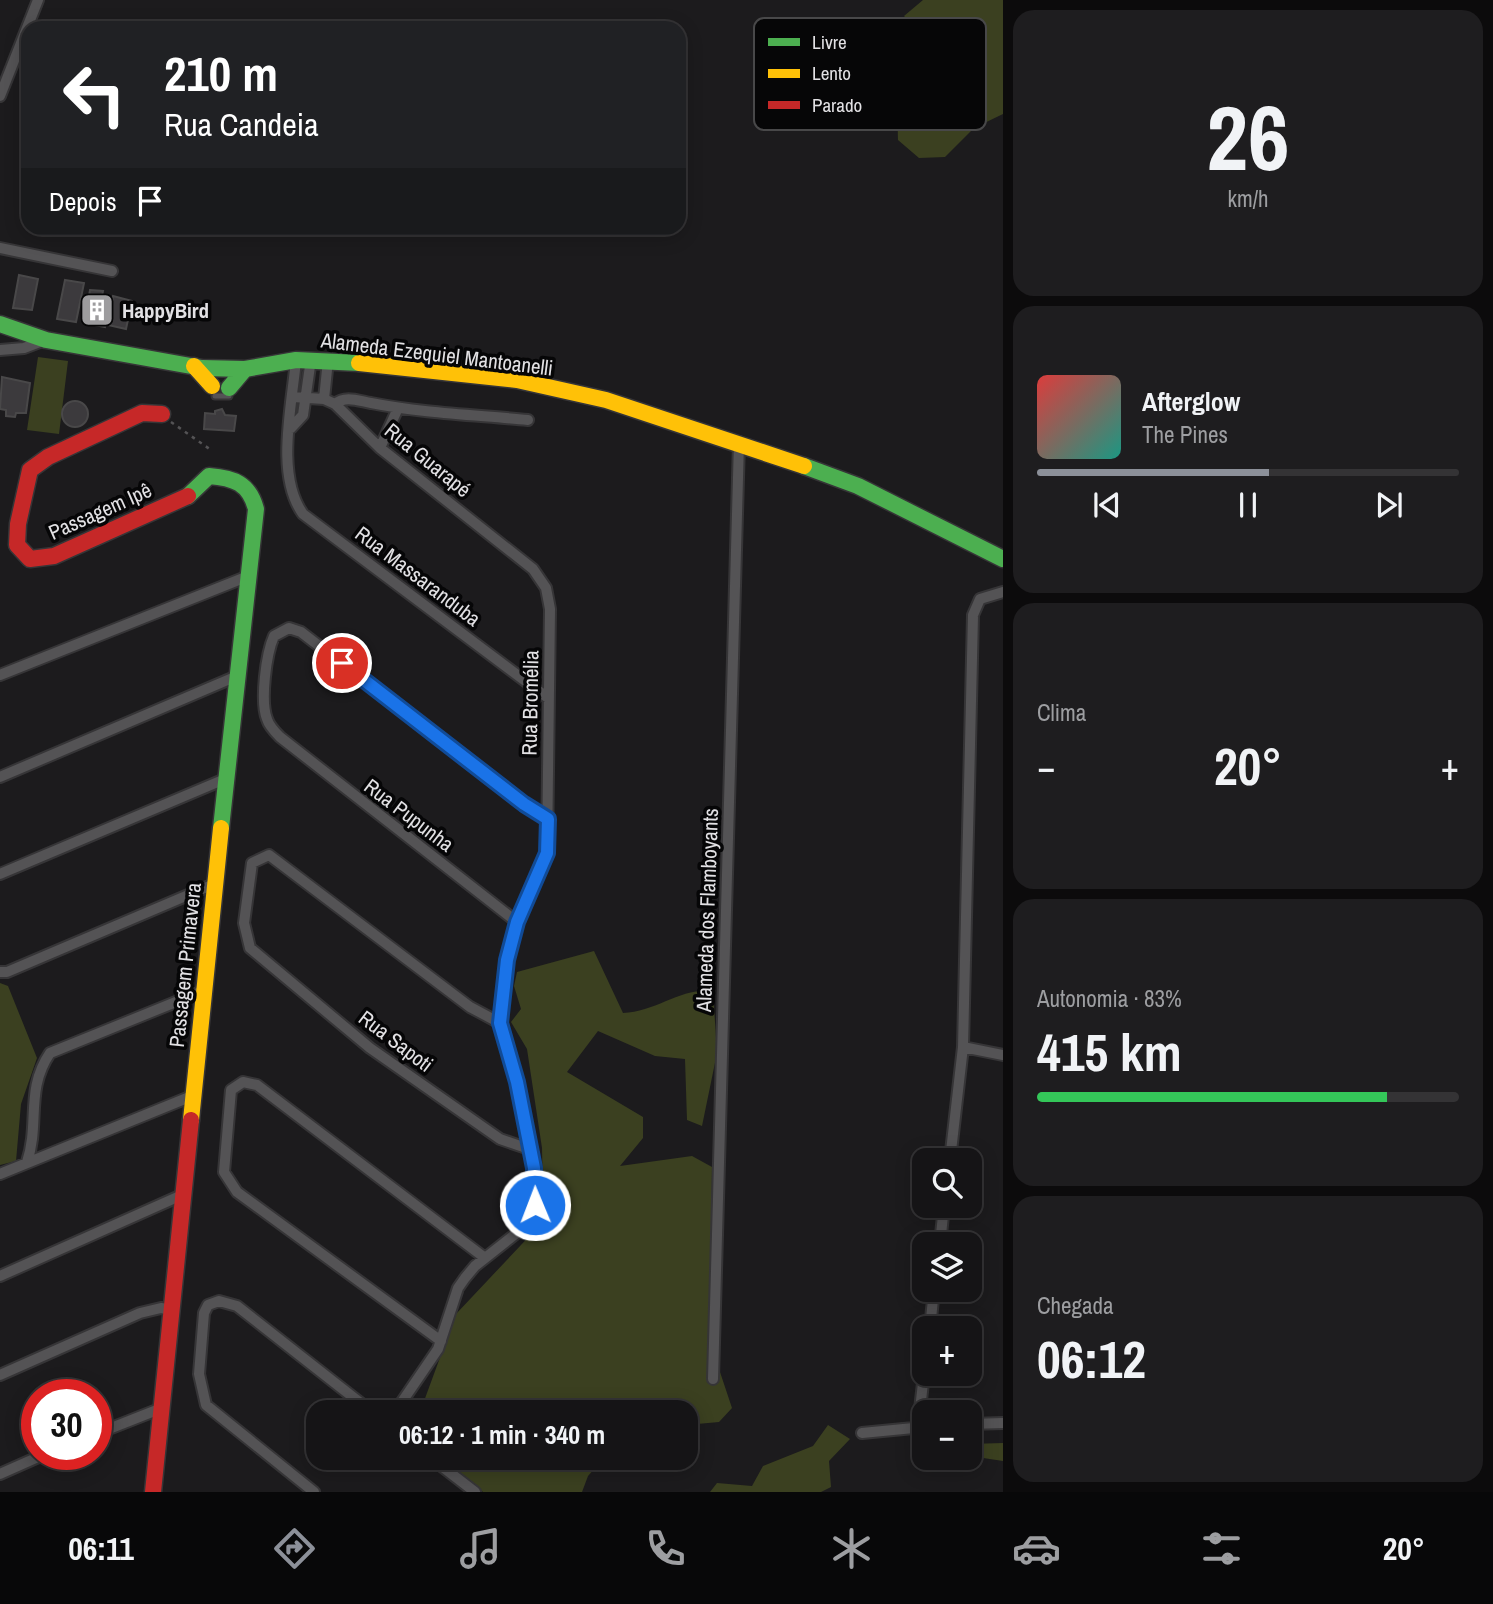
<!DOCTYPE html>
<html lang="pt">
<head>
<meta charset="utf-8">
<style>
	:root { --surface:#151416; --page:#1e1d1f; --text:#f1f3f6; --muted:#9d9ea1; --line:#343335; --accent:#8c9099 }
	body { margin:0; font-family:"Archivo Narrow",sans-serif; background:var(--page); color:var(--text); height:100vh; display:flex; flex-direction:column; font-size:26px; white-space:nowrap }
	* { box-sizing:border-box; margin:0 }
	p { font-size:23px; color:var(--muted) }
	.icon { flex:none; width:38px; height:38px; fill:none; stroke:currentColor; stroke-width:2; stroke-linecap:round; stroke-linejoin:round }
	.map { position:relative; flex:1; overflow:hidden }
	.panel { display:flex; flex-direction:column; gap:10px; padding:10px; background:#0c0b0c; width:490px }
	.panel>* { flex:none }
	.guide { position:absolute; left:21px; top:21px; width:665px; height:214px; border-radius:21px; box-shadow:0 4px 18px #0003,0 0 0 2px var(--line); background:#202124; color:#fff; overflow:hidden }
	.fabs { position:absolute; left:912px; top:1148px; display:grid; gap:14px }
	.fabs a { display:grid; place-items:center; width:70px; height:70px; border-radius:14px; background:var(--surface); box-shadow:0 4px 18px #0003,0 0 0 2px var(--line); font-size:35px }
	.speed { position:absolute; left:21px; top:1379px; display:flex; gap:14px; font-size:35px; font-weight:700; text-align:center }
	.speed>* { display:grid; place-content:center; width:91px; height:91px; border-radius:50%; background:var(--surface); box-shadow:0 4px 18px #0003,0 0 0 2px var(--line); line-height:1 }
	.speed .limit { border:10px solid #d22; background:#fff; color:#111 }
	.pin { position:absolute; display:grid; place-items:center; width:60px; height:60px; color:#fff; margin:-30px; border:4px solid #fff; border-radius:50%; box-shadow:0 2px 7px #0007 }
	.me { position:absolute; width:77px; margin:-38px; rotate:359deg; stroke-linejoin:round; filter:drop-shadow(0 0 5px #0008) }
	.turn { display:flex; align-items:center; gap:24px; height:147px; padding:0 28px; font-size:32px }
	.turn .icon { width:91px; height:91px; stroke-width:2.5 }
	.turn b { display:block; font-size:49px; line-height:60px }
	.then { display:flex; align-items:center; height:66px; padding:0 28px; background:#0003; gap:14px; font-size:26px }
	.big { font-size:52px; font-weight:800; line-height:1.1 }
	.panel .tile { flex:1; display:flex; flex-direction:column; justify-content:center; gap:10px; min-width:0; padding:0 24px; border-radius:21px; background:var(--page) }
	.panel .dial { align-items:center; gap:0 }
	.dial b { font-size:91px; line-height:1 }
	.song { display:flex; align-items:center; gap:21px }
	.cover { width:84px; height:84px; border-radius:10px; background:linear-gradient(135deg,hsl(0 70% 55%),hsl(170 70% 35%)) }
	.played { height:7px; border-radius:4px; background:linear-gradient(90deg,var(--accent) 55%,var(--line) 55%) }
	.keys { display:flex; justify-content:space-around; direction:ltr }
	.heat { display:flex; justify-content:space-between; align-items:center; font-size:38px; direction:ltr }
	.charge { height:10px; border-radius:5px; background:linear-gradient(90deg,#34c759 83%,var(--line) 0) }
	.trip { position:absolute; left:306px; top:1400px; width:392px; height:70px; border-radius:21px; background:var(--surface); box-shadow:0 4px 18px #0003,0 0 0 2px var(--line); font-weight:800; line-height:70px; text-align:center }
	.menu { display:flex; height:112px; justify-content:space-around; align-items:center; background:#080809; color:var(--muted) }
	.menu .icon { width:49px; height:49px }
	.menu .selected { color:var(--accent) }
	.menu b { font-size:32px; color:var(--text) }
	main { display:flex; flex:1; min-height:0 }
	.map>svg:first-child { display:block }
	.green { fill:#3b4020 }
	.building { fill:#3c3a3d; stroke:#494849; stroke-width:2 }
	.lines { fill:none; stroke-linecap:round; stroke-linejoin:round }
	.lane-casing { stroke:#363537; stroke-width:9 }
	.street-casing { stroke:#363537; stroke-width:14 }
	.fast-casing { stroke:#363537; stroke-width:19 }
	.slow-casing { stroke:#363537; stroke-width:19 }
	.jam-casing { stroke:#363537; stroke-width:19 }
	.path { stroke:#545355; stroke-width:2.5; stroke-dasharray:3.5 5; stroke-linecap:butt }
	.lane { stroke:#545355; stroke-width:5 }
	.street { stroke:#545355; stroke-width:10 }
	.fast { stroke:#4caf50; stroke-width:16 }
	.slow { stroke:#ffc107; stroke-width:16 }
	.jam { stroke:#c62828; stroke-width:16 }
	.route-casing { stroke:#114b97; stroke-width:18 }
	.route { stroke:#1a73e8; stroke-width:12 }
	.labels { text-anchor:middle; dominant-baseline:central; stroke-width:7; stroke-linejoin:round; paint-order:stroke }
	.poi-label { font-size:21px; font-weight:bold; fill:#e2e1e4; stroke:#060607; text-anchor:start }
	.street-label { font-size:21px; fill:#e2e1e4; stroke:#060607 }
	.key { fill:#060607; stroke:#484849; stroke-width:2 }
	.key-label { font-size:19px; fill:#e2e1e4 }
</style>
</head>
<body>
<main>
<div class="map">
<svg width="1003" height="1492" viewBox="0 0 1003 1492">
	<rect width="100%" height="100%" fill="#1c1b1d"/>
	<path class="green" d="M923,0H1003V114L974,128L945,157L919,158L898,140C896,92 908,86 940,53L904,16Z
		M38,357L68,361L59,434L27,430Z
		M594,951L623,1013C656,1012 682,987 713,991L717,1053L702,1126L687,1120L685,1059L655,1056L598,1031L567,1072L643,1117V1138L620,1166L692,1156L712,1167L710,1342L732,1408L719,1422L686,1425V1412H420L456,1314L537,1228L543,1197L542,1148L527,1049L511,1022L521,1009L514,986L517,972Z
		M0,983L8,986L37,1058L21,1104L16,1161L0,1165Z
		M828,1425L850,1439L829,1461L831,1487L821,1492H710L717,1483L752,1486L763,1466L813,1446Z
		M1003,1443V1461L970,1456V1444Z
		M443,1458H604L588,1476L582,1492H483Z"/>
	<path class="building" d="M19,275L38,279L32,310L13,308Z
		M65,280L84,283L76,322L57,319Z
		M90,290L103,291L102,296L110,298L105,327L84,323Z
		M113,296L132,301L126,329L108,325Z
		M2,377L30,383L26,413H16L15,417L6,416V410L0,409Z
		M62 414a13 13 0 1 1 26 0a13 13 0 1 1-26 0Z
		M222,409L225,415L236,416L234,431L204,429L205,413L215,414V411Z"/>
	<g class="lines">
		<defs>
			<path id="lane" d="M215,396H229"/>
			<path id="street" d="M0,96L38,0
				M0,248L112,271
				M0,350L24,348L45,340
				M296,360C292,406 275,475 303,514L548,698
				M293,397L324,399L335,404L380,448L533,569L546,588L550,609L547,853L517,922L507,960L500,1023L517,1082L534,1168L535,1205L518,1232L475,1266L465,1278L458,1288L438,1349L395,1412
				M324,399L328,360
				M335,404C345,395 359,401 371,403C422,413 476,415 528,420
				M291,428L303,415L311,359
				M380,448L398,408
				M0,675L246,577
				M0,777L237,676
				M0,874L225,779
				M517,922L280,737C275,732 269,726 267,719C260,701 266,654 274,636L289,628L301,632L524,804L548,819
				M0,972H7L214,884
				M500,1023L470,1007L269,855L252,863L244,923L250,948L370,1048L500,1139L529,1149
				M963,1047L1003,1055
				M950,1160L963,1047L973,615L980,599L1003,592
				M27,1162C40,1123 25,1090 50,1053L203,991
				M0,1174L192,1096
				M940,1244L944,1206
				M0,1276L182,1195
				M930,1328L934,1290
				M441,1341L237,1192L224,1172L231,1090L243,1082L257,1085L485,1258
				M0,1375L140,1313L161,1308L172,1310
				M713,1379L739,442
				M970,1424L1003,1423
				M918,1427L924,1374
				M862,1433L924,1427
				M96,1434L162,1408
				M431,1458L475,1492
				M0,1474L45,1454
				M314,1492L206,1405L199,1374L204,1313L208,1305L219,1301L237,1306L372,1412"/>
			<path id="fast" d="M0,324L46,340L202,368L245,369L296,360L359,363
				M229,388L245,369
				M804,466L858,486L1003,559
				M188,496L209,476C234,478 249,483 256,509L221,828"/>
			<path id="slow" d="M359,363L517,380L606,400L804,466
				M194,366L212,386
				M191,1120L221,828"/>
			<path id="jam" d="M162,414L142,413L48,457L30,470L18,524L17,545L30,559L54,556L188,496
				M153,1492L191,1120"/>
		</defs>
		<use href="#lane" class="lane-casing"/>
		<use href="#street" class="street-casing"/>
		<use href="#fast" class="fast-casing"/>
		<use href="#slow" class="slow-casing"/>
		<use href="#jam" class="jam-casing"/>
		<path class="path" d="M171,422L211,450"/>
		<use href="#lane" class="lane"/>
		<use href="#street" class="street"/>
		<use href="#fast" class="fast"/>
		<use href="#slow" class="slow"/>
		<use href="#jam" class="jam"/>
	</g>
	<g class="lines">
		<defs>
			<path id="route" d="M342,663L524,804L548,819L547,853L517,922L507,960L500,1023L517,1082L534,1168L535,1205"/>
		</defs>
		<use href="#route" class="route-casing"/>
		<use href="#route" class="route"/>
	</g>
	<defs>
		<symbol id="building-square" viewBox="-11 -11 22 22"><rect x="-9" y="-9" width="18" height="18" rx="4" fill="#9d9c9e" stroke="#060607"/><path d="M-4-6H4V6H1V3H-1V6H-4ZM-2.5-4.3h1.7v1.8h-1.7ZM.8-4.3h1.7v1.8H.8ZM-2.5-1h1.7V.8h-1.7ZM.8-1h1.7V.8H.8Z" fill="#fff"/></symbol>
	</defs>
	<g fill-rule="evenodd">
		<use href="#building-square" x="78" y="291" width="38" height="38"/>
	</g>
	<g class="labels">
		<g class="poi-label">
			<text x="122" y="310">HappyBird</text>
		</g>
		<g class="street-label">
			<text transform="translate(437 354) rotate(7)">Alameda Ezequiel Mantoanelli</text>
			<text transform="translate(428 460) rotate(39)">Rua Guarapé</text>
			<text transform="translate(100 511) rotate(-24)">Passagem Ipê</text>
			<text transform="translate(418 576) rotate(37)">Rua Massaranduba</text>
			<text transform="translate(530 703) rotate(-89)">Rua Bromélia</text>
			<text transform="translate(409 815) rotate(37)">Rua Pupunha</text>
			<text transform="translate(707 910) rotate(-88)">Alameda dos Flamboyants</text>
			<text transform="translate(185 965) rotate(-84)">Passagem Primavera</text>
			<text transform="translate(396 1041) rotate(37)">Rua Sapoti</text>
		</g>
	</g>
	<rect x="754" y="18" width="232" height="112" rx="10" class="key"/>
	<rect x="768" y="38" width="32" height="8" fill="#4caf50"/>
	<rect x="768" y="69" width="32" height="9" fill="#ffc107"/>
	<rect x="768" y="101" width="32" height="8" fill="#c62828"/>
	<g class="key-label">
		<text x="812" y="49">Livre</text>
		<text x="812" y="80">Lento</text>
		<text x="812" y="112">Parado</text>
	</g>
</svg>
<div class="fabs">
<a><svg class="icon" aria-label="search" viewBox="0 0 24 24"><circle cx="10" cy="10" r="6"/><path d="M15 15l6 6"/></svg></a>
<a><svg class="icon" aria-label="layers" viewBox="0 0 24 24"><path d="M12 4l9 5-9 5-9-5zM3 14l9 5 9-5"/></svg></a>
<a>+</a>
<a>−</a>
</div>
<div class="speed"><div class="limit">30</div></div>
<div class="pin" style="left:342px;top:663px;background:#d93025"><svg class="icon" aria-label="arrive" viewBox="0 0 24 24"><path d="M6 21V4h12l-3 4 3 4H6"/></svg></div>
<svg class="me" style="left:535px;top:1205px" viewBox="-20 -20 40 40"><circle r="17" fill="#1a73e8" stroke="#fff" stroke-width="3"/><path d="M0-11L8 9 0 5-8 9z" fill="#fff"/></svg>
<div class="trip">06:12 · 1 min · 340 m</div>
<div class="guide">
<div class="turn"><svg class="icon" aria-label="left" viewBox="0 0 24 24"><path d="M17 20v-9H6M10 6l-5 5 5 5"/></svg><div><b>210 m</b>Rua Candeia</div></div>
<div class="then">Depois<svg class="icon" aria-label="arrive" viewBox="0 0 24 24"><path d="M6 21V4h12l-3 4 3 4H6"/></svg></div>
</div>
</div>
<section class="panel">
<div class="tile dial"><b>26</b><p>km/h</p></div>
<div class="tile">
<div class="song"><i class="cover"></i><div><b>Afterglow</b><p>The Pines</p></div></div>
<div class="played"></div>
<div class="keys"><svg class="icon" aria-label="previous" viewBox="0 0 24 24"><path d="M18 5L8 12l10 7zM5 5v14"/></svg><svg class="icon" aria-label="pause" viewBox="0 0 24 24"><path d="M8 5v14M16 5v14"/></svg><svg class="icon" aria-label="next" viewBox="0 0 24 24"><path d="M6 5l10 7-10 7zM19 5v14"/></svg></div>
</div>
<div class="tile"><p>Clima</p>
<div class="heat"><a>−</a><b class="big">20°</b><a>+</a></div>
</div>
<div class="tile"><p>Autonomia · 83%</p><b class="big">415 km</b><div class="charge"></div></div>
<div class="tile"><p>Chegada</p><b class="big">06:12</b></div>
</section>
</main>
<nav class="menu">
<b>06:11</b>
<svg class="icon selected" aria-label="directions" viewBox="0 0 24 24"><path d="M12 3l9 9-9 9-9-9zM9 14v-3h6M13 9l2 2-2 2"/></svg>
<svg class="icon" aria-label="music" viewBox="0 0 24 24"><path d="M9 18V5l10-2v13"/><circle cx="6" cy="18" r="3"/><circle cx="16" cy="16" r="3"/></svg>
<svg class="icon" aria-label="phone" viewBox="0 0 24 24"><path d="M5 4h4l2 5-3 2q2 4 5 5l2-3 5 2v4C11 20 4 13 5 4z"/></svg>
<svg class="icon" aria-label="climate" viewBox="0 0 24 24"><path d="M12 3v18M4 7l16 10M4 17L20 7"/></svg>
<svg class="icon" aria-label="car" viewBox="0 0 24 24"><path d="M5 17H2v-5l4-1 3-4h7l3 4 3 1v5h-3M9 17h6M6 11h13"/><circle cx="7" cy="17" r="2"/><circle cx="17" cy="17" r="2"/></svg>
<svg class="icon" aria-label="filters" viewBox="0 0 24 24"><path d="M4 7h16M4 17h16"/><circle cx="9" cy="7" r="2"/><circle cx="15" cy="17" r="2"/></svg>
<b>20°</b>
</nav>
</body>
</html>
